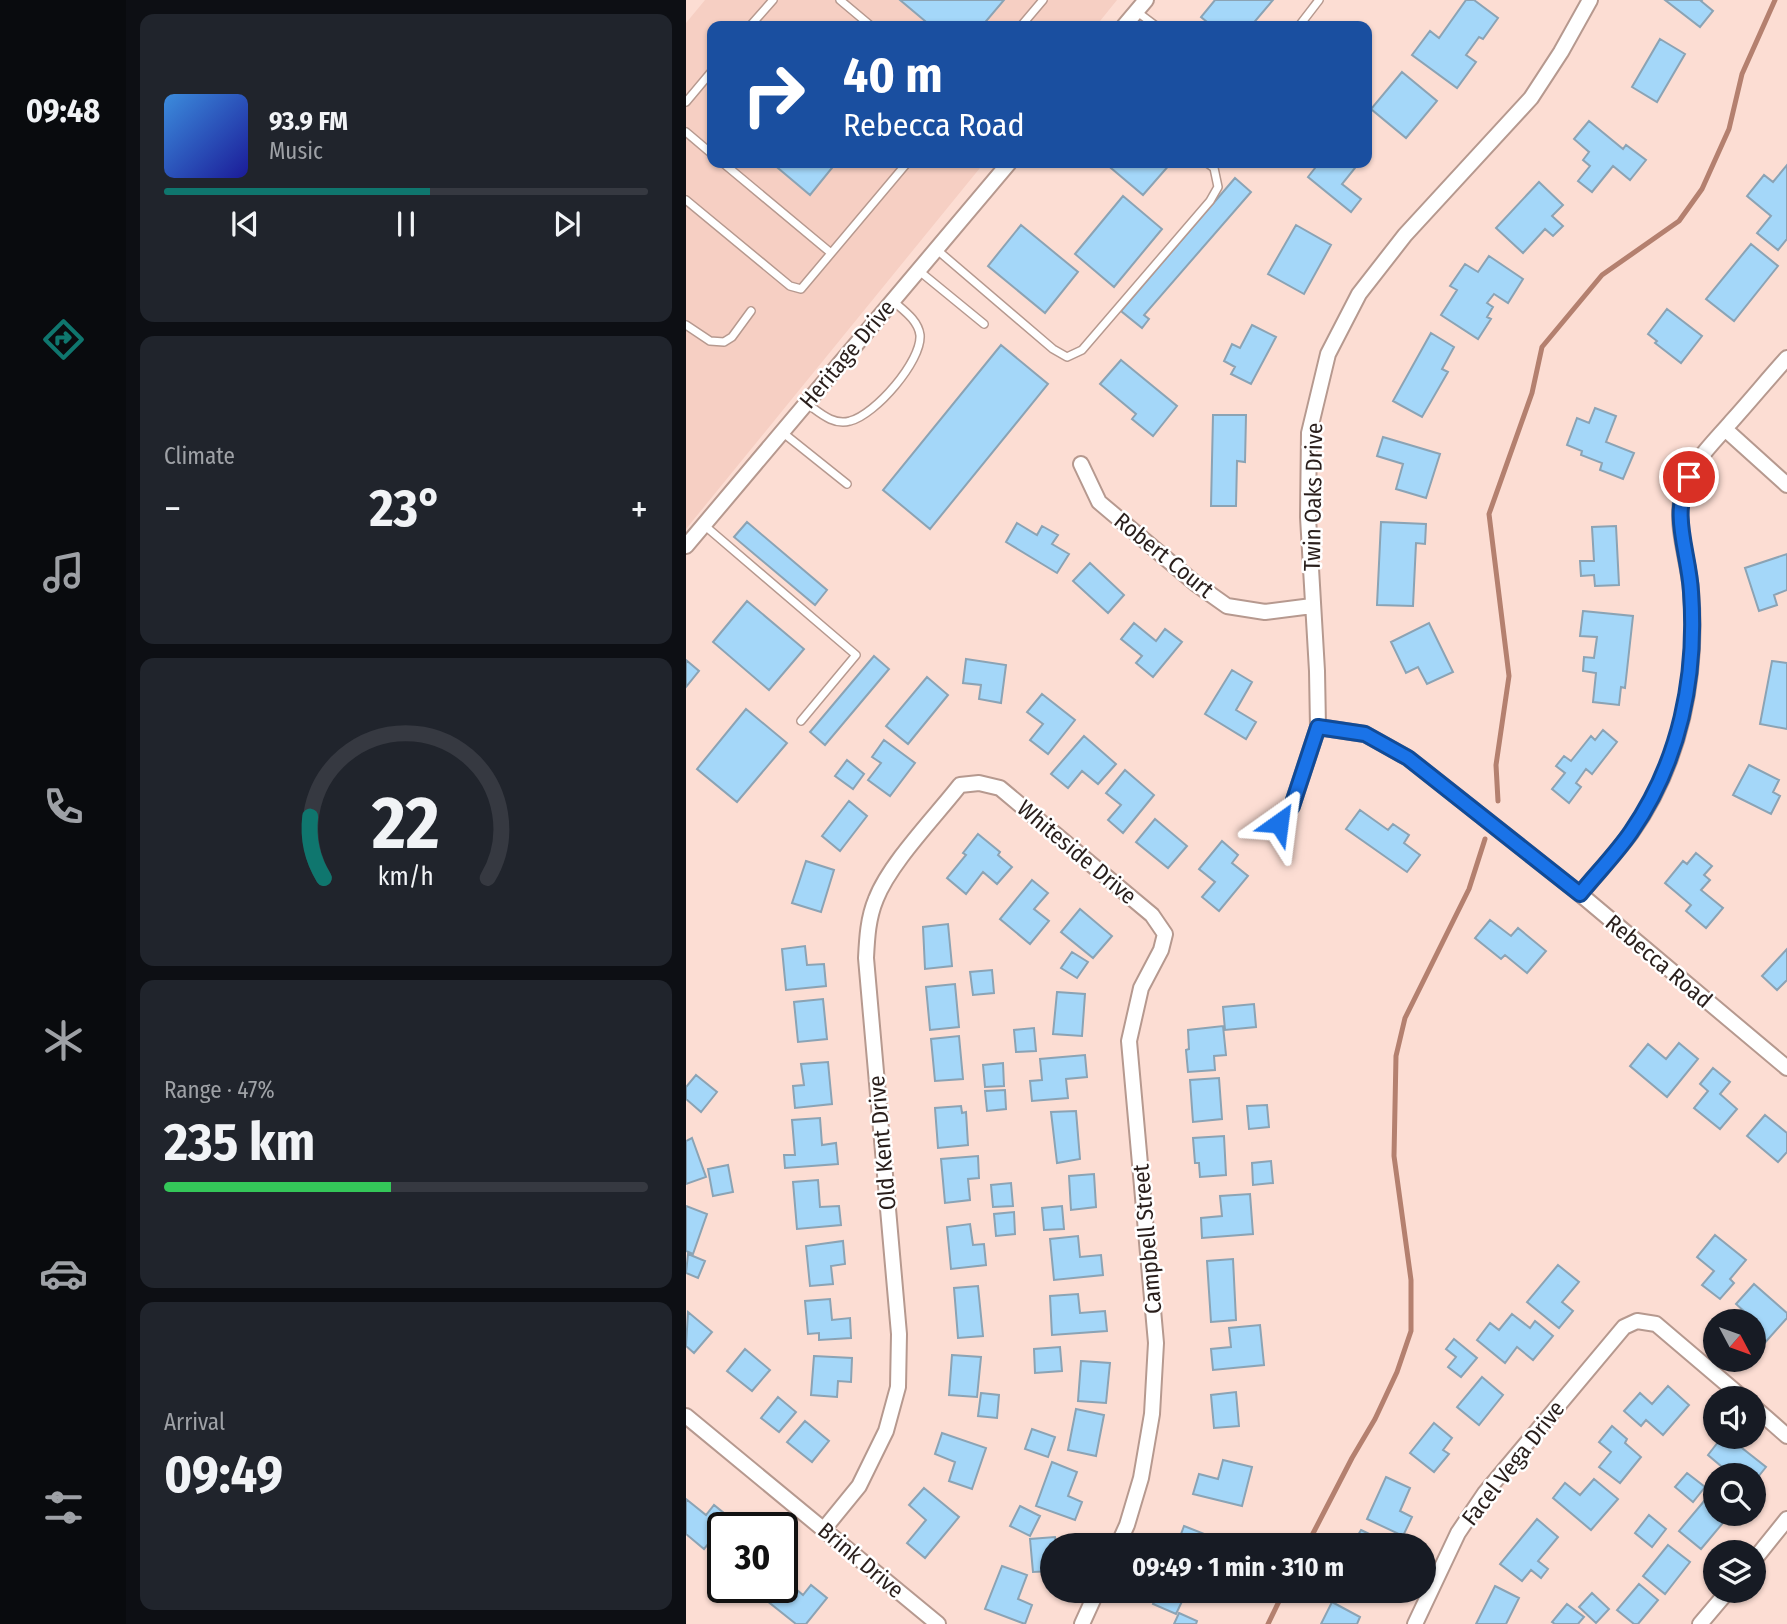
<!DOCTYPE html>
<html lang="en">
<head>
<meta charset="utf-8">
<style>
	:root { --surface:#171b24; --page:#20242c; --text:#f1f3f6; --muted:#9ea1a6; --line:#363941; --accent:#0f766e }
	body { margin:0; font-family:"Fira Sans Condensed",sans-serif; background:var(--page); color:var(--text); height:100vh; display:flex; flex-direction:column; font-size:26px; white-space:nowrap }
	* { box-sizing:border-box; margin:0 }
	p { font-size:23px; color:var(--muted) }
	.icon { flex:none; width:38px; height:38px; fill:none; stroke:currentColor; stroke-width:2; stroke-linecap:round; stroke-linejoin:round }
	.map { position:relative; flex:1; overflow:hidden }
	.side { display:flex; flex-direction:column; gap:14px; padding:14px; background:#0d0f14; width:560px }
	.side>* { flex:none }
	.banner { position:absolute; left:21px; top:21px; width:665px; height:147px; border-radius:14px; box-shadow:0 2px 5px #0004; background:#1a4fa0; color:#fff; overflow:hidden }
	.needle { width:46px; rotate:131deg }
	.tools { position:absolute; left:1017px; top:1309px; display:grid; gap:14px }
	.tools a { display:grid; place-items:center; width:63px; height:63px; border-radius:50%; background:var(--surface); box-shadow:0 2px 5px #0004; font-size:35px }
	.speed { position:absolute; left:21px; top:1512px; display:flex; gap:14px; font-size:35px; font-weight:700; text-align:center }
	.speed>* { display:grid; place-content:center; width:91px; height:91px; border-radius:50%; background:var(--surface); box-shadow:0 2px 5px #0004; line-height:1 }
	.speed .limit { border:4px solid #111; border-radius:10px; background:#fff; color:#111 }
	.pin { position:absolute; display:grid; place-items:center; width:60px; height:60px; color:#fff; margin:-30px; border:4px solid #fff; border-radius:50%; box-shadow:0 2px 7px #0007 }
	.me { position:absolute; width:77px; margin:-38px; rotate:31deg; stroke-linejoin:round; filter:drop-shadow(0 0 5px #0008) }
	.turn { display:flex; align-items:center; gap:24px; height:147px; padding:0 21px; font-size:32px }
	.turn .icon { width:91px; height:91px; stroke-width:2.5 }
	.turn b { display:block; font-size:49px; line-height:60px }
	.big { font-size:52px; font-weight:700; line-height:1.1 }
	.side .tile { flex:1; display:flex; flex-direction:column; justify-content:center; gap:10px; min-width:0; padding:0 24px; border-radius:14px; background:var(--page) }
	.side .dial { align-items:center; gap:0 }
	.dial svg { height:182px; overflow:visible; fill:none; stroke:var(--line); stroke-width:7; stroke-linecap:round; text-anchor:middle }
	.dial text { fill:var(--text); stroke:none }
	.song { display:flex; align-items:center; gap:21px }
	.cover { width:84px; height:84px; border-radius:10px; background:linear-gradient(135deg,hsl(210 70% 55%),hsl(240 70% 35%)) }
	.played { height:7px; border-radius:4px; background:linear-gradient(90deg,var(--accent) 55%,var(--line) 55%) }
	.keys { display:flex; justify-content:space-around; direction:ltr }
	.heat { display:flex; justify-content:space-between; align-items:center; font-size:38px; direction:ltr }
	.charge { height:10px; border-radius:5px; background:linear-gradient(90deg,#34c759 47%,var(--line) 0) }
	.trip { position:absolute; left:354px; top:1533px; width:396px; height:70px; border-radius:35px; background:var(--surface); box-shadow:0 2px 5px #0004; font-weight:700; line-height:70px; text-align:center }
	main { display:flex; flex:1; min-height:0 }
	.tab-bar { display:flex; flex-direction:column; width:126px; justify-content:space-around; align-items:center; background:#090b0e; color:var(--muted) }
	.tab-bar .icon { width:49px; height:49px }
	.tab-bar .current { color:var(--accent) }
	.tab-bar b { font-size:32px; color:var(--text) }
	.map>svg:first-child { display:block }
	.built { fill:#f6cfc3 }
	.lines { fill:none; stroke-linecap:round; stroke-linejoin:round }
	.stream { stroke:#b4806f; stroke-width:5 }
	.building { fill:#a4d7f9; stroke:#8ba3b4; stroke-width:2 }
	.service-casing { stroke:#b6998f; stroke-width:10 }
	.minor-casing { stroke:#b6998f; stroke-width:18 }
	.service { stroke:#fff; stroke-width:7 }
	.minor { stroke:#fff; stroke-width:14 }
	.route-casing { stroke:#114b97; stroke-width:18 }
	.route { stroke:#1a73e8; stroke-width:12 }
	.labels { text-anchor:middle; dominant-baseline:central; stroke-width:5; stroke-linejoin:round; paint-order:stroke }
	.street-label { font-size:23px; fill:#291e1b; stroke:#fff }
</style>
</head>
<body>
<main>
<nav class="tab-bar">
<b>09:48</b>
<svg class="icon current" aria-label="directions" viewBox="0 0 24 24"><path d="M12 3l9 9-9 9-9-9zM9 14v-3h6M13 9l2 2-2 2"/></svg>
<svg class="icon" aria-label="music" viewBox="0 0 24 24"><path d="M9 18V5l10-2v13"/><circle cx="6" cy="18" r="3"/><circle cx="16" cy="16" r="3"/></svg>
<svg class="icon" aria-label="phone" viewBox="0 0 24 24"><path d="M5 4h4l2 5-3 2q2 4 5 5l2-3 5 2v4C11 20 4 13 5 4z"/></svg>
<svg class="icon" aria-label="climate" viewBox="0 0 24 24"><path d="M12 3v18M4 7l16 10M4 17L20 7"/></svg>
<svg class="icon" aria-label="car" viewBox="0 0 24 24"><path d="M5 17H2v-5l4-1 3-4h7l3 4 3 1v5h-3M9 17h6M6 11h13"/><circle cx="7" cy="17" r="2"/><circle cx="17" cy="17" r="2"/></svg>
<svg class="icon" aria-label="filters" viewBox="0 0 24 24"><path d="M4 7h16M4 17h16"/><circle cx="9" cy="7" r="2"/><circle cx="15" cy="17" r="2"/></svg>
</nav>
<section class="side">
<div class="tile">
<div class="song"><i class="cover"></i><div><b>93.9 FM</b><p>Music</p></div></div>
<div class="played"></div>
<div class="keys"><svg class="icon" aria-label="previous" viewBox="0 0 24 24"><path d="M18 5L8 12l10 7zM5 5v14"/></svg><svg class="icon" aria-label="pause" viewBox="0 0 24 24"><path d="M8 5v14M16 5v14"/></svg><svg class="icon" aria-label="next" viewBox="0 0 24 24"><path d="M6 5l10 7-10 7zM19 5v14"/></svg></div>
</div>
<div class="tile"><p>Climate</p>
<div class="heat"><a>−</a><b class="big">23°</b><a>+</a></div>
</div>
<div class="tile dial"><svg viewBox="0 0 100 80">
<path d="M14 69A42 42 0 1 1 86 69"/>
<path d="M14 69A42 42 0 0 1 8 42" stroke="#0f766e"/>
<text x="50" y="56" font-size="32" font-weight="700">22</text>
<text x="50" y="72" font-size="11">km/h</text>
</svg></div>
<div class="tile"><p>Range · 47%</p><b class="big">235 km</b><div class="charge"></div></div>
<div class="tile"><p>Arrival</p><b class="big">09:49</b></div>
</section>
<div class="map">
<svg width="1101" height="1624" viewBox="0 0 1101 1624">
	<rect width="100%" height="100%" fill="#fcddd3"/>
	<path class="built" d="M19,0H431L410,26H26V163H298L0,529V23Z"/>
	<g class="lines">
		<path class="stream" d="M812,801L810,765L823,676L803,514L846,393L856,347L916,275L993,221L1016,189L1043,129L1056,74L1089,0
			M621,1545L666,1458L689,1419L711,1372L725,1331V1280L708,1156L710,1056L719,1018L783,889L799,839
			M582,1624L598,1591"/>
	</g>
	<path class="building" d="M214,0H318L296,26H245Z
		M529,0H587L565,26H526L515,17Z
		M780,0H788L812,18L797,39L793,37L780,55L790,62L771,88L726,55L744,31L753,38Z
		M979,0H1016L1015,1L1027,11L1014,27Z
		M974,39L999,54L971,102L946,87Z
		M716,72L751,101L720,138L685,109Z
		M903,121L937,149L940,145L960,160L944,180L927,166L906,192L892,181L904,166L897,160L903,152L888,139Z
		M86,163H150L124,195Z
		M419,163H485L457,195Z
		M633,163H673L656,184L675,199L665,212L622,177Z
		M1101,165V239L1092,250L1071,233L1085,216L1061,196L1078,175L1087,182Z
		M549,178L565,192L458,315L463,319L456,328L435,311Z
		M853,182L877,205L866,216L877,226L867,236L859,229L837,253L810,228Z
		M437,196L476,229L428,287L389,254Z
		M335,225L392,272L359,313L302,266Z
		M610,225L645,245L618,294L582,274Z
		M1065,244L1092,266L1048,321L1020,299Z
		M803,256L837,279L822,303L808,294L801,303L807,307L801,317L805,319L792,339L755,315L771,290L764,286L779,264L792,272Z
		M981,309L1016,336L995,363L969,343L971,341L962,334Z
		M566,325L590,337L565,384L545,374L549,367L538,361L546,344L554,348Z
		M745,333L768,347L756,369L762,372L736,417L707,401Z
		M315,345L362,384L244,529L197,490Z
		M435,360L491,406L467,436L446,419L450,414L414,384Z
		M909,408L930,416L920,442L948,453L937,479L914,470L916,463L895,455L896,451L881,445L891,418L903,423Z
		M527,415H560L559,462L551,461L550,506H525Z
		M697,437L754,454L740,498L710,489L717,464L691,456Z
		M61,522L141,590L129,605L48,537Z
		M695,522L740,524L739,544L730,543L727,606L691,605Z
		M331,523L351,535L356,526L372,535L366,544L383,554L371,573L320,542Z
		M930,526L933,585L909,586L908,575L895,576L894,561H908L906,527Z
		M1101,554V590L1088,595L1091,605L1073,611L1059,568Z
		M404,563L438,595L422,613L387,581Z
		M61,601L118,649L83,690L27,642Z
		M897,611L947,616L939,688L935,687L933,705L907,702L910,673L897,671L898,657L908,658L911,637L894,636Z
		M448,623L470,641L479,629L496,642L467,677L450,663L456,656L435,639Z
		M743,623L767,672L741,684L732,667L720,673L705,642Z
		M188,656L203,669L139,745L124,732Z
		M280,659L320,665L315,703L293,699L295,685L277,683Z
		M0,660L13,671L0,687Z
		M1086,661L1101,663V729L1074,724Z
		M546,670L566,682L550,710L570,722L560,739L519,714Z
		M241,677L262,695L222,744L200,726Z
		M356,694L389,720L362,754L344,740L357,724L341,712Z
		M60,709L101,743L51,802L11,769Z
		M917,730L931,742L906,774L900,769L890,783L895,787L883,803L866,789L879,773L870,766L878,756L885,761L905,736L909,740Z
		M398,736L430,764L412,784L396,771L382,788L365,774Z
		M198,740L229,763L204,796L182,780L195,763L186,757Z
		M161,760L178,774L167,789L149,776Z
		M1063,765L1093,780L1087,792L1094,796L1085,814L1047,795Z
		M439,770L468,795L437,833L422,820L435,805L420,793Z
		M163,801L181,816L154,851L136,836Z
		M674,810L702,830L707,824L723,835L718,843L734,855L721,872L660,829Z
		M469,819L501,846L482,868L450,842Z
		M292,834L314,852L312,855L326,867L311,884L297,872L280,894L261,878L280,855L277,853Z
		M536,841L552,855L546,863L562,876L533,911L516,897L529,882L513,869Z
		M1010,853L1026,866L1018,875L1024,880L1015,890L1037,908L1020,928L1000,911L1005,905L979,883L997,861L1001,864Z
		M120,861L148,870L135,912L106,903Z
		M346,880L362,893L348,909L363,921L344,944L314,919Z
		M394,909L426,936L407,958L375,932Z
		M804,920L825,936L832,928L860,951L841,973L819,955L815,959L789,938Z
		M262,924L266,966L239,969L237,927Z
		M119,946L121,965L138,964L140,986L100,990L96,949Z
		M1101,949V980L1091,990L1076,976Z
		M386,952L402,962L391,978L375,968Z
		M306,970L308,993L287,995L284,972Z
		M269,984L273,1027L244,1030L240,987Z
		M371,992L399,994L396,1036L367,1034Z
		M137,999L141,1039L112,1042L108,1002Z
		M568,1004L570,1027L539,1030L537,1007Z
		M537,1026L540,1055L528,1056L529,1070L502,1072L500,1050L503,1049L502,1030Z
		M348,1028L350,1051L330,1052L328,1030Z
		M273,1036L277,1079L249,1081L245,1039Z
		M993,1043L1012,1059L981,1097L944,1066L962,1044L980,1059Z
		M399,1055L401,1077L380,1079L382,1098L346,1101L344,1081L356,1080L354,1059Z
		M142,1062L146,1104L109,1108L107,1086L118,1085L115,1064Z
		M317,1063L318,1086L299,1087L297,1065Z
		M1027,1068L1044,1082L1034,1094L1051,1109L1034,1129L1008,1108L1022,1091L1014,1084Z
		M10,1075L31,1092L15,1112L0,1099V1087Z
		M533,1078L536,1119L507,1122L504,1080Z
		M319,1090L320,1109L301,1111L299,1091Z
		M581,1105L583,1127L563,1129L561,1106Z
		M275,1106L276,1113L280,1112L282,1145L252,1148L249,1108Z
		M390,1111L394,1159L371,1163L365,1112Z
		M1079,1115L1101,1133V1152L1092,1162L1061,1136Z
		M134,1118L136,1145L150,1143L152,1164L99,1168L98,1155H109L106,1120Z
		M538,1136L540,1175L514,1177L513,1163H509L507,1138Z
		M6,1138L20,1177L0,1184V1141Z
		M292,1156L293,1178L282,1179L284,1200L259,1203L255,1159Z
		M585,1161L587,1183L567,1185L566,1163Z
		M42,1165L47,1192L27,1196L22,1169Z
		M408,1174L410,1207L385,1210L383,1176Z
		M132,1180L134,1207L153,1206L155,1225L111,1229L107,1182Z
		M325,1183L327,1206L307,1207L305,1185Z
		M564,1194L567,1234L516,1238L515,1218L536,1216L534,1196Z
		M0,1206L21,1214L7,1254L0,1251Z
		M376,1206L378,1229L358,1230L356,1208Z
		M328,1212L329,1234L310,1236L308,1214Z
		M284,1224L287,1245L298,1244L300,1265L265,1269L261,1227Z
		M1029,1235L1060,1260L1044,1279L1048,1283L1034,1299L1016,1285L1028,1271L1011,1257Z
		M392,1236L394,1257L415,1255L417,1275L368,1280L364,1239Z
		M157,1241L159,1264L145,1266L147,1284L124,1286L120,1246Z
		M2,1254L19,1261L12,1278L0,1273Z
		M547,1259L550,1320L525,1322L521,1261Z
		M872,1265L893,1282L876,1302L887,1311L873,1328L841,1302Z
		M1068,1284L1101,1313V1318L1076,1346L1068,1338V1325L1070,1322L1050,1304Z
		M292,1286L297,1336L272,1338L268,1288Z
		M392,1294L394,1313L419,1311L421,1331L366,1335L364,1296Z
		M144,1299L146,1320L164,1318L165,1338L133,1340V1333L122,1334L119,1301Z
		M2,1312L26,1332L8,1353L0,1346Z
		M826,1314L844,1328L849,1321L867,1336L847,1360L831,1347L819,1363L791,1340L804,1323L813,1330Z
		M574,1325L578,1365L527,1370L525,1349L545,1347L543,1328Z
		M768,1339L791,1358L775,1377L762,1367L770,1357L760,1349Z
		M374,1347L376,1371L349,1373L348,1349Z
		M59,1349L84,1370L66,1391L41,1371Z
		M266,1355L295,1357L291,1397L263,1395Z
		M128,1356L166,1358L165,1382L152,1381L151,1397L125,1395Z
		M395,1361L424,1363L420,1403L392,1401Z
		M796,1377L817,1395L793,1425L771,1407Z
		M982,1386L1003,1405L977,1435L960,1420L955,1426L938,1411L954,1393L966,1404Z
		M550,1392L553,1426L528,1428L525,1395Z
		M295,1393L313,1395L311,1418L292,1416Z
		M92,1397L110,1412L93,1432L75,1418Z
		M390,1409L418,1415L410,1456L382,1450Z
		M119,1421L143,1441L126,1462L101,1442Z
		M748,1423L766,1438L757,1450L763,1454L748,1472L724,1453Z
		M926,1426L941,1439L939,1443L955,1457L934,1483L913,1467L925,1452L913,1442Z
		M346,1429L369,1437L362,1457L339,1449Z
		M256,1433L300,1448L286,1489L263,1481L269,1462L249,1454Z
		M1036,1437H1042L1080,1467L1068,1482V1475H1040L1042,1472L1022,1455Z
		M537,1460L566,1467L556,1506L507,1494L513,1474L532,1479Z
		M366,1462L391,1472L382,1496L396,1502L389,1520L350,1506Z
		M1001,1473L1019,1487L1007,1502L989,1487Z
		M700,1477L724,1488L714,1511L726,1517L717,1536L681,1519Z
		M908,1479L932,1499L905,1530L867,1498L879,1483L894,1495Z
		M238,1488L273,1517L239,1558L221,1543L240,1520L223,1505Z
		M0,1499L20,1515L28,1505L44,1518L18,1549L0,1534Z
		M1019,1500L1029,1508V1514H1036L1041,1518L1015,1549L993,1531Z
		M334,1506L354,1516L344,1536L324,1526Z
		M963,1515L980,1529L966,1547L949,1533Z
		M851,1519L872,1537L852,1561L862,1569L855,1578L845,1570L836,1581L814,1564Z
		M498,1526L521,1535L518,1545H491Z
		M675,1530L700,1542L698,1545H666Z
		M369,1537L370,1545H366V1571L347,1572L344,1539Z
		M982,1545L1004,1562L979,1594L957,1576Z
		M316,1566L341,1575L332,1599L346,1605L339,1624L299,1609Z
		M98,1579L117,1595L125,1585L141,1598L120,1624H110L80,1600L91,1587H96Z
		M953,1584L972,1600L952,1624H948L931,1610Z
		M809,1586L833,1598L820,1624H790Z
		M473,1591H501L490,1614L467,1604Z
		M665,1591H691L686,1601Z
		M906,1593L923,1609L910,1623L893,1607Z
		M646,1602L674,1617L671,1624H635Z
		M881,1604L898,1617L892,1624H869L866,1622Z
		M493,1613L511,1621L510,1624H488Z"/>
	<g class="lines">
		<defs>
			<path id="service" d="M154,0L185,26
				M450,11L470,26
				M64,26L87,0
				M335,26L357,0
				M613,26L633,0
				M0,102L26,71
				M0,132L26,154
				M37,163L145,253
				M0,200L104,286L115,289L221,163
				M250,249L367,349L381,357L396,350L524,201L532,187L528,168L521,163
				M232,270L298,324
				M0,325L24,341L38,342L46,337L65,311
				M120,403C133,412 147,426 164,421C189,415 236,361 234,335C232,320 217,310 207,301
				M96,432L161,484
				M18,525L170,655L115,721"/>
			<path id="minor" d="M438,26L460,0
				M1039,429L1101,485
				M395,464L413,502L510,584L541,606L579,612L626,606
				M0,546L323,163
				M632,727L679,734L722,758L894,894L1101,1068
				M593,823L606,806L632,727L631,671L622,517L623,433L642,354L673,294L719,235L845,98L875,52L904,0
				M894,894C911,874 929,854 945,833C995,763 1012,675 1005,590C1002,557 988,524 997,491C1004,464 1027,443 1045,422C1064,401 1082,379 1101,358
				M1068,1407L1101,1436
				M0,1416L252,1624
				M138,1529L173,1486L200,1431L212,1387L213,1334L180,958C181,938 182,918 190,899C204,863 249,817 274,785L293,783L314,788L466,915L479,934L475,950L455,988L443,1041L470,1343L466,1414L455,1478L441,1525L432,1545
				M1068,1560L1101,1519
				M396,1624L411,1591
				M729,1624L772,1533L799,1493L938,1327L951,1321L970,1324L1057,1398
				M1014,1624L1042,1591"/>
		</defs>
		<use href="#service" class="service-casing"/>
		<use href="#minor" class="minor-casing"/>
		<use href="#service" class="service"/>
		<use href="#minor" class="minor"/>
	</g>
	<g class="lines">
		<defs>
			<path id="route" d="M593,823L606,806L632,727L679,734L722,758L894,894C911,873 930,854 945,832C994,761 1011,677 1005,592C1003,552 984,515 1003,477"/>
		</defs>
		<use href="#route" class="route-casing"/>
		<use href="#route" class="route"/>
	</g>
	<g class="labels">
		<g class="street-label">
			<text transform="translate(161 354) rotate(-50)">Heritage Drive</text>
			<text transform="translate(627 497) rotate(-89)">Twin Oaks Drive</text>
			<text transform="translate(478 555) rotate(39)">Robert Court</text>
			<text transform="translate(391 852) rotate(40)">Whiteside Drive</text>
			<text transform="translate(973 961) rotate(40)">Rebecca Road</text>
			<text transform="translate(196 1143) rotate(-95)">Old Kent Drive</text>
			<text transform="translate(461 1239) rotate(-95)">Campbell Street</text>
			<text transform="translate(827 1463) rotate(-52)">Facel Vega Drive</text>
			<text transform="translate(175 1560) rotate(40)">Brink Drive</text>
		</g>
	</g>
</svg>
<div class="tools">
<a><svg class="needle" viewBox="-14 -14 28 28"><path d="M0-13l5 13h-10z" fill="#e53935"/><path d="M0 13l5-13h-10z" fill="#9ea1a6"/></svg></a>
<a><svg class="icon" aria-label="sound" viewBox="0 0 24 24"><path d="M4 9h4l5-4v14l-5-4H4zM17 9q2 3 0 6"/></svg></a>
<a><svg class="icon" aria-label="search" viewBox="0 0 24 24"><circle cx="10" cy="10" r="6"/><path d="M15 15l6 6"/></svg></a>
<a><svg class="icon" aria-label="layers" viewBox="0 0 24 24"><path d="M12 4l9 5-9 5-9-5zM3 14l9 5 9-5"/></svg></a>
</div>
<div class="speed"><div class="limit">30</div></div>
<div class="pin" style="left:1003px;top:477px;background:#d93025"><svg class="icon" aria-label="arrive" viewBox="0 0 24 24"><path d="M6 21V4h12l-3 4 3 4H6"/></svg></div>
<svg class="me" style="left:593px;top:823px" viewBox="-20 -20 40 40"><path d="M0-17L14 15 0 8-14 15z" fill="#1a73e8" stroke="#fff" stroke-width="4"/></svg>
<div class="trip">09:49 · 1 min · 310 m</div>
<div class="banner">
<div class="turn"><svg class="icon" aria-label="right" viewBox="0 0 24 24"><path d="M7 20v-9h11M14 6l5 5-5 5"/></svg><div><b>40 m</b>Rebecca Road</div></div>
</div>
</div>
</main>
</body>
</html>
